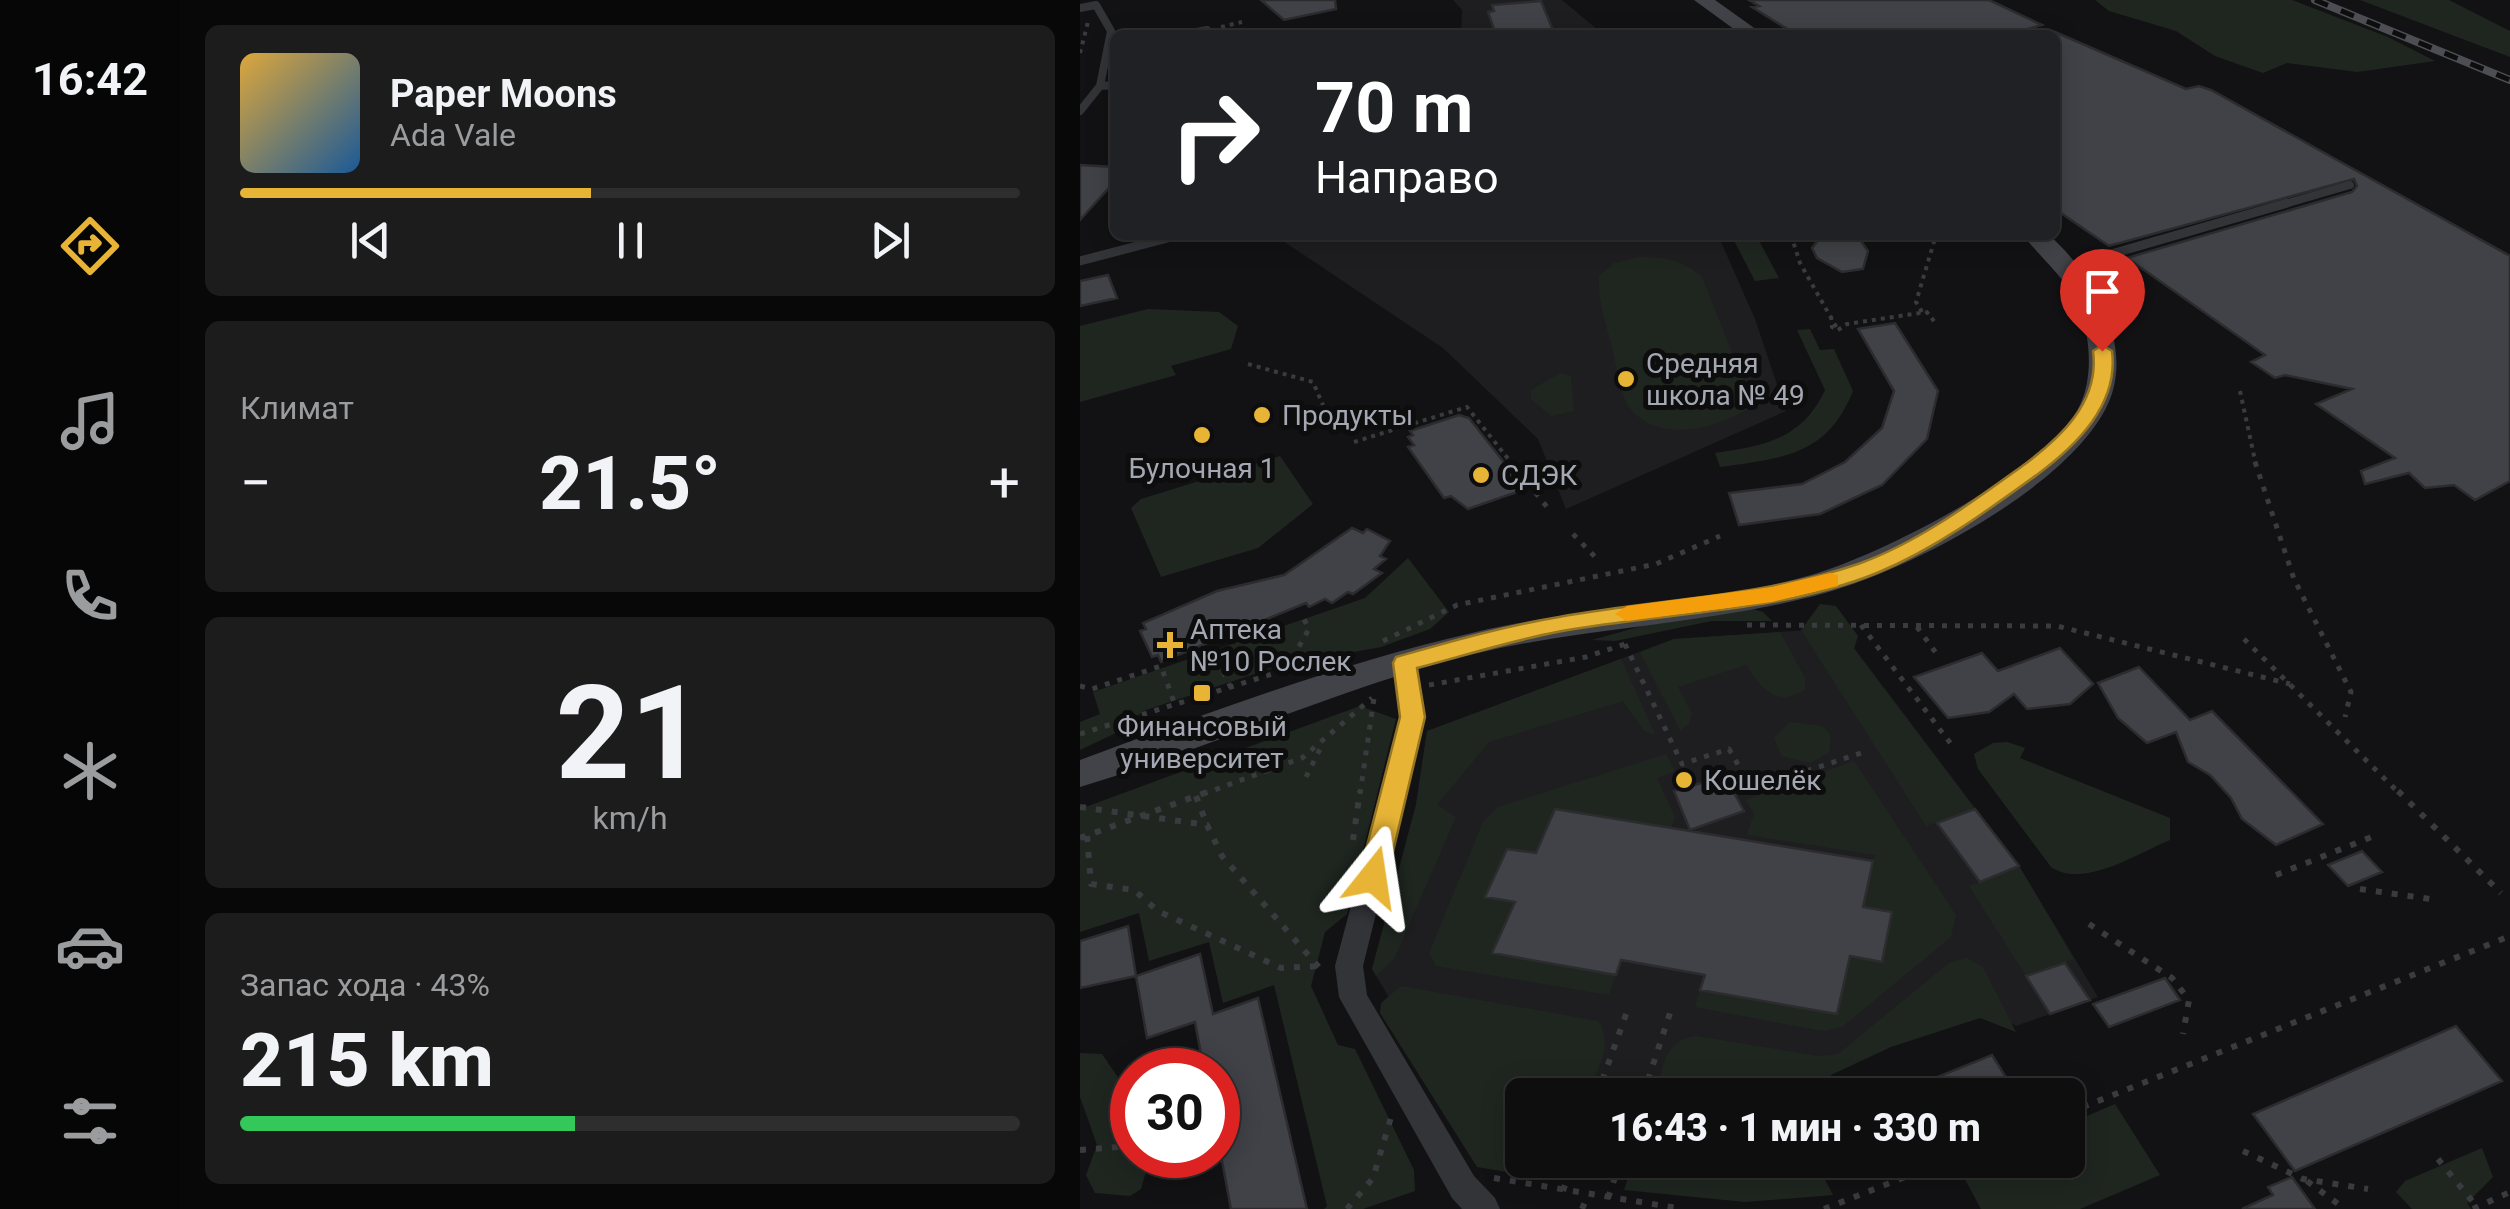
<!DOCTYPE html>
<html lang="ru">
<head>
<meta charset="utf-8">
<style>
	:root { --surface:#0e0e0f; --page:#1c1c1d; --text:#f1f3f6; --muted:#9b9c9e; --line:#2e2e2f; --accent:#e7b436 }
	body { margin:0; font-family:Roboto,sans-serif; background:var(--page); color:var(--text); height:100vh; display:flex; flex-direction:column; font-size:38px; white-space:nowrap }
	* { box-sizing:border-box; margin:0 }
	p { font-size:32px; color:var(--muted) }
	.icon { flex:none; width:55px; height:55px; fill:none; stroke:currentColor; stroke-width:2; stroke-linecap:round; stroke-linejoin:round }
	.map { position:relative; flex:1; overflow:hidden }
	.details { display:flex; flex-direction:column; gap:25px; padding:25px; background:#080808; width:900px }
	.details>* { flex:none }
	.top-card { position:absolute; left:30px; top:30px; width:950px; height:210px; border-radius:15px; box-shadow:0 5px 25px #0003,0 0 0 2px var(--line); background:#202124; color:#fff; overflow:hidden }
	.speed { position:absolute; left:30px; top:1048px; display:flex; gap:20px; font-size:50px; font-weight:700; text-align:center }
	.speed>* { display:grid; place-content:center; width:130px; height:130px; border-radius:50%; background:var(--surface); box-shadow:0 5px 25px #0003,0 0 0 2px var(--line); line-height:1 }
	.speed .limit { border:15px solid #d22; background:#fff; color:#111 }
	.pin { position:absolute; display:grid; place-items:center; width:85px; height:85px; color:#fff; margin:-102px -42px; border-radius:50% 50% 50% 0; rotate:-45deg; box-shadow:0 0 10px #0007 }
	.pin .icon { rotate:45deg }
	.me { position:absolute; width:110px; margin:-55px; rotate:15deg; stroke-linejoin:round; filter:drop-shadow(0 0 8px #0008) }
	.turn { display:flex; align-items:center; gap:35px; height:210px; padding:0 40px; font-size:45px }
	.turn .icon { width:130px; height:130px; stroke-width:2.5 }
	.turn b { display:block; font-size:70px; line-height:85px }
	.big { font-size:75px; font-weight:800; line-height:1.1 }
	.details .card { flex:1; display:flex; flex-direction:column; justify-content:center; gap:15px; min-width:0; padding:0 35px; border-radius:15px; background:var(--page) }
	.details .dial { align-items:center; gap:0 }
	.dial b { font-size:130px; line-height:1 }
	.song { display:flex; align-items:center; gap:30px }
	.cover { width:120px; height:120px; border-radius:15px; background:linear-gradient(135deg,hsl(40 70% 55%),hsl(210 70% 35%)) }
	.played { height:10px; border-radius:5px; background:linear-gradient(90deg,var(--accent) 45%,var(--line) 45%) }
	.keys { display:flex; justify-content:space-around; direction:ltr }
	.heat { display:flex; justify-content:space-between; align-items:center; font-size:55px; direction:ltr }
	.charge { height:15px; border-radius:8px; background:linear-gradient(90deg,#34c759 43%,var(--line) 0) }
	.trip { position:absolute; left:425px; top:1078px; width:580px; height:100px; border-radius:15px; background:var(--surface); box-shadow:0 5px 25px #0003,0 0 0 2px var(--line); font-weight:800; line-height:100px; text-align:center }
	main { display:flex; flex:1; min-height:0 }
	.tabs { display:flex; flex-direction:column; width:180px; justify-content:space-around; align-items:center; background:#060606; color:var(--muted) }
	.tabs .icon { width:70px; height:70px }
	.tabs .active { color:var(--accent) }
	.tabs b { font-size:45px; color:var(--text) }
	.map>svg:first-child { display:block }
	.built { fill:#1e1e20 }
	.green { fill:#1f2620 }
	.building { fill:#414247; stroke:#2c2c2f; stroke-width:2.5 }
	.lines { fill:none; stroke-linecap:round; stroke-linejoin:round }
	.path-far2 { stroke:#393b3f; stroke-width:4; stroke-dasharray:4 5; stroke-linecap:butt }
	.path-far1 { stroke:#393b3f; stroke-width:5; stroke-dasharray:5 8; stroke-linecap:butt }
	.path { stroke:#393b3f; stroke-width:6; stroke-dasharray:6 10; stroke-linecap:butt }
	.lane-far1 { stroke:#333438; stroke-width:8 }
	.lane { stroke:#333438; stroke-width:9 }
	.street { fill:#333438; fill-rule:evenodd }
	.secondary { fill:#414348; fill-rule:evenodd }
	.rail-casing { stroke:#4c4e53; stroke-width:8 }
	.rail { stroke:#0d0d0e; stroke-width:5; stroke-dasharray:14; stroke-linecap:butt }
	.route { fill:#e7b436; stroke:#967523; stroke-width:2.5 }
	.slow { fill:#f59e0b }
	.poi-dot { fill:#e7b436; stroke:#0d0d0e; stroke-width:4 }
	.labels { text-anchor:middle; dominant-baseline:central; stroke-width:10; stroke-linejoin:round; paint-order:stroke }
	.poi-label { font-size:28px; fill:#a4a8b3; stroke:#0d0d0e; text-anchor:start }
</style>
</head>
<body>
<main>
<nav class="tabs">
<b>16:42</b>
<svg class="icon active" aria-label="directions" viewBox="0 0 24 24"><path d="M12 3l9 9-9 9-9-9zM9 14v-3h6M13 9l2 2-2 2"/></svg>
<svg class="icon" aria-label="music" viewBox="0 0 24 24"><path d="M9 18V5l10-2v13"/><circle cx="6" cy="18" r="3"/><circle cx="16" cy="16" r="3"/></svg>
<svg class="icon" aria-label="phone" viewBox="0 0 24 24"><path d="M5 4h4l2 5-3 2q2 4 5 5l2-3 5 2v4C11 20 4 13 5 4z"/></svg>
<svg class="icon" aria-label="climate" viewBox="0 0 24 24"><path d="M12 3v18M4 7l16 10M4 17L20 7"/></svg>
<svg class="icon" aria-label="car" viewBox="0 0 24 24"><path d="M5 17H2v-5l4-1 3-4h7l3 4 3 1v5h-3M9 17h6M6 11h13"/><circle cx="7" cy="17" r="2"/><circle cx="17" cy="17" r="2"/></svg>
<svg class="icon" aria-label="filters" viewBox="0 0 24 24"><path d="M4 7h16M4 17h16"/><circle cx="9" cy="7" r="2"/><circle cx="15" cy="17" r="2"/></svg>
</nav>
<section class="details">
<div class="card">
<div class="song"><i class="cover"></i><div><b>Paper Moons</b><p>Ada Vale</p></div></div>
<div class="played"></div>
<div class="keys"><svg class="icon" aria-label="previous" viewBox="0 0 24 24"><path d="M18 5L8 12l10 7zM5 5v14"/></svg><svg class="icon" aria-label="pause" viewBox="0 0 24 24"><path d="M8 5v14M16 5v14"/></svg><svg class="icon" aria-label="next" viewBox="0 0 24 24"><path d="M6 5l10 7-10 7zM19 5v14"/></svg></div>
</div>
<div class="card"><p>Климат</p>
<div class="heat"><a>−</a><b class="big">21.5°</b><a>+</a></div>
</div>
<div class="card dial"><b>21</b><p>km/h</p></div>
<div class="card"><p>Запас хода · 43%</p><b class="big">215 km</b><div class="charge"></div></div>
</section>
<div class="map">
<svg width="1430" height="1209" viewBox="0 0 1430 1209">
	<rect width="100%" height="100%" fill="#121214"/>
	<path class="built" d="M373,0H482L524,35H381L382,10Z
		M194,235H638L675,319L706,411L486,509L458,439L363,348Z
		M759,628L939,866L1018,997L936,1026L900,1001L677,1095H449L357,1078L292,969L336,805L347,731L594,639Z"/>
	<path class="green" d="M1015,0H1212L1308,37L1355,61L1277,72L1207,63L1183,73L1135,56L1096,31L1029,11Z
		M1280,0H1369L1430,31V57Z
		M651,235H676L699,278L675,281Z
		M560,257C586,257 602,260 622,277L667,391L666,410C634,429 577,444 549,407C539,392 536,363 532,346C525,322 518,301 519,276L534,263Z
		M68,309L139,312L158,326L151,349L91,366L96,375L0,402V326Z
		M730,329L740,350L754,349L773,391C747,456 703,458 640,467L635,453C685,446 722,439 745,390L717,330Z
		M480,373L491,376L494,411L471,416L451,399V390Z
		M200,456L233,504L178,548L81,577L51,508L61,499Z
		M328,558L369,612L350,629L301,647L198,666L63,711L40,731L0,750V722L20,714L13,692L285,598Z
		M740,604L756,606L778,636L774,649L895,809L846,826L721,630Z
		M670,608L683,612L692,621H632L535,641L512,640L576,622Z
		M700,632L725,678V689C697,709 681,688 666,665L598,687L612,714L609,724L600,730L560,652L594,639Z
		M541,659L576,736L564,731L543,701L409,742L357,805L376,817L314,959L296,976L292,969L336,805L347,731Z
		M280,706L316,719L267,914L245,932L231,986L258,1045L275,1049L334,1170L335,1191L283,1209H244L247,1206L194,985L143,1003L129,942L69,961L59,913L0,932V809Z
		M710,722L743,726L751,736L749,753L730,763L701,756L694,738Z
		M927,742L945,748L940,758L1090,818V840C1056,854 1004,889 971,867L898,769L894,754L913,743Z
		M586,754L595,771L577,778L595,817L591,828L456,853L427,849L406,896L435,902L413,953L536,975L529,995L356,966L349,953L403,822L418,807Z
		M774,761L876,915L871,937L762,1027L742,1031L615,1007L620,990L756,1014L770,956L802,961L812,912L783,907L795,855L667,835L674,814L666,800Z
		M939,866L994,959L946,976L889,886Z
		M886,958L903,967L936,1032L900,1018L811,1047L751,1075L738,1095H575C583,1068 584,1040 616,1036L738,1056L758,1054L869,963Z
		M321,986L518,1021C535,1044 516,1071 507,1095H442V1160H483L475,1180L397,1167L300,1013L301,1003Z
		M0,1053L22,1054L52,1098V1155L70,1158L61,1189L50,1196L15,1193L6,1175L17,1145L0,1097Z
		M1035,1104L1080,1175L1000,1209H901L879,1168L899,1160H988V1124Z
		M1402,1148L1413,1177L1387,1203L1391,1209H1332L1316,1192L1325,1181Z
		M554,1160H735L753,1195L665,1202L544,1190Z"/>
	<path class="building" d="M181,0H255L256,9L204,20Z
		M669,0H909L962,25L926,35H717L672,7L679,6Z
		M461,1L475,35H416L408,12L414,11L412,5Z
		M975,32L1106,89L1119,86L1131,90L1430,256V481L1395,500L1374,485L1345,488L1329,473L1285,484L1281,471L1315,458L1236,404L1272,389L1205,375L1195,378L1171,362L1185,355L1047,258L1272,192L1277,186L1274,179L1029,246L975,209Z
		M0,165L35,167V181L0,220Z
		M742,235H772L781,241L788,251L783,269L762,272L737,258L732,248Z
		M28,275L37,298L0,306V281Z
		M815,323L858,391L847,439L802,485L740,514L659,525L649,493L722,484L765,462L802,428L814,391L778,329Z
		M379,415L389,418L441,484L435,485L440,491L388,509L371,496L364,498L328,447L334,445L328,437L333,435L330,431Z
		M272,528L283,533L287,529L310,541L300,556L306,559L294,569L302,573L273,594L268,592L252,603L245,599L229,607L226,603L81,662L78,655L72,657L60,631L66,629L63,623L137,591L204,575Z
		M980,648L1013,684L990,704L947,709L934,694L909,712L868,718L834,677L902,653L918,671Z
		M1059,667L1110,720L1132,711L1243,824L1196,845L1162,819L1151,798L1130,775L1108,762L1096,732L1067,743L1038,718L1018,683Z
		M645,776L664,811L610,830L594,791Z
		M475,809L793,861L783,907L812,912L802,962L770,956L757,1014L620,990L625,975L541,960L536,975L412,953L435,902L405,897L427,849L456,853Z
		M895,809L939,866L900,882L857,823Z
		M1282,851L1302,872L1268,886L1248,865Z
		M48,926L56,976L0,988V941Z
		M120,954L133,1014L178,998L227,1209H151L138,1140V1070H124L115,1022L67,1038L56,976Z
		M985,963L1010,1000L970,1014L946,976Z
		M1085,978L1100,1000L1029,1027L1013,1004Z
		M1376,1026L1422,1081L1215,1171L1173,1114Z
		M912,1055L937,1095H815V1094Z
		M1212,1177L1235,1209H1162L1193,1195L1188,1187Z"/>
	<g class="lines">
		<path class="path-far2" d="M141,27L162,22
			M200,35L201,29
			M0,53L8,22
			M711,235L720,263L758,330
			M846,311L857,325
			M842,312L836,302L856,235
			M751,316L752,327L758,330
			M758,330L767,324L846,312
			M168,364L233,382L243,405
			M1160,391L1176,465
			M274,442L387,407L433,465"/>
		<path class="path-far1" d="M431,462L467,507
			M1175,462L1214,579L1271,692L1265,717
			M493,534L519,561
			M667,625L977,626L1210,684
			M781,625L874,748
			M837,627L859,657
			M1164,639L1320,794
			M303,641L377,605L576,564L640,536
			M545,644L602,764L649,749L672,789L781,753
			M132,648L151,688
			M206,669L229,629L221,613
			M349,685L506,657L548,643
			M0,686L12,689L81,666L95,705
			M0,734L221,665
			M226,777L240,749
			M123,794L222,758L292,698
			M280,794L294,698"/>
		<path class="path" d="M1318,791L1421,893
			M116,796L127,825
			M0,807L127,825L142,856L243,972
			M7,836L11,884L54,890L78,911L201,968L239,966
			M0,838L130,791
			M273,840L280,791
			M1196,875L1294,836
			M1280,889L1357,900
			M1009,924L1092,978L1109,1000L1103,1034
			M517,1095L549,1006
			M563,1095L590,1013
			M988,1113L1430,936
			M0,1150L52,1146
			M1163,1151L1223,1179L1288,1189
			M1358,1159L1397,1207
			M414,1178L603,1209
			M1227,1181L1265,1209
			M483,1191L494,1160
			M528,1198L541,1160
			M267,1209L293,1178L312,1114
			M502,1209L508,1195
			M744,1209L868,1160
			M1393,1209L1430,1192"/>
		<path class="lane-far1" d="M0,8L16,5L31,31L20,86L0,111
			M101,35L127,30
			M20,86L35,85
			M1198,206L1270,185"/>
		<path class="lane" d="M1014,259L1207,203
			M0,261L99,235"/>
		<path class="street" d="M324,655L336,663L345,717L283,966L287,995L394,1176L415,1198L420,1209H382L372,1198L259,997L255,966L321,717L312,663Z"/>
		<path class="secondary" d="M614,0H635L684,35H662Z
			M943,235H969C1014,275 1058,349 1025,410C982,490 831,569 745,593C630,625 510,626 394,654C259,688 133,747 0,787V760C130,712 261,663 396,632C506,606 622,606 731,575C801,555 962,473 998,409C1013,381 1011,343 1001,313C989,280 964,262 943,235Z"/>
		<defs>
			<path id="rail" d="M1235,0L1430,80"/>
		</defs>
		<use href="#rail" class="rail-casing"/>
		<use href="#rail" class="rail"/>
	</g>
	<path class="route" d="M1022,345L1032,351C1039,404 997,445 958,474C907,511 855,549 797,573C695,614 583,612 477,632C430,641 383,656 337,668L345,717L307,877L303,885H283L279,877L320,717L313,663L316,657C369,642 424,626 479,617C579,599 681,597 778,564C837,543 891,503 941,467C979,439 1020,403 1013,351Z"/>
	<path class="slow" d="M750,573L758,575V586L692,602L547,621L535,614L547,606L692,587Z"/>
	<g class="poi-dot">
		<circle cx="546" cy="379" r="10"/>
		<circle cx="182" cy="415" r="10"/>
		<circle cx="122" cy="435" r="10"/>
		<circle cx="401" cy="475" r="10"/>
		<path d="M85 630h10v10h10v10h-10v10h-10v-10h-10v-10h10z"/>
		<rect x="112" y="683" width="20" height="20" rx="5"/>
		<circle cx="604" cy="780" r="10"/>
	</g>
	<g class="labels">
		<g class="poi-label">
			<text x="566" y="363">Средняя<tspan x="566" dy="32">школа № 49</tspan></text>
			<text x="202" y="415">Продукты</text>
			<text x="122" y="468" text-anchor="middle">Булочная 1</text>
			<text x="421" y="475">СДЭК</text>
			<text x="110" y="629">Аптека<tspan x="110" dy="32">№10 Рослек</tspan></text>
			<text x="122" y="726" text-anchor="middle">Финансовый<tspan x="122" dy="32">университет</tspan></text>
			<text x="624" y="780">Кошелёк</text>
		</g>
	</g>
</svg>
<div class="speed"><div class="limit">30</div></div>
<div class="pin" style="left:1022px;top:351px;background:#d93025"><svg class="icon" aria-label="arrive" viewBox="0 0 24 24"><path d="M6 21V4h12l-3 4 3 4H6"/></svg></div>
<svg class="me" style="left:293px;top:877px" viewBox="-20 -20 40 40"><path d="M0-17L14 15 0 8-14 15z" fill="#e7b436" stroke="#fff" stroke-width="4"/></svg>
<div class="trip">16:43 · 1 мин · 330 m</div>
<div class="top-card">
<div class="turn"><svg class="icon" aria-label="right" viewBox="0 0 24 24"><path d="M7 20v-9h11M14 6l5 5-5 5"/></svg><div><b>70 m</b>Направо</div></div>
</div>
</div>
</main>
</body>
</html>
